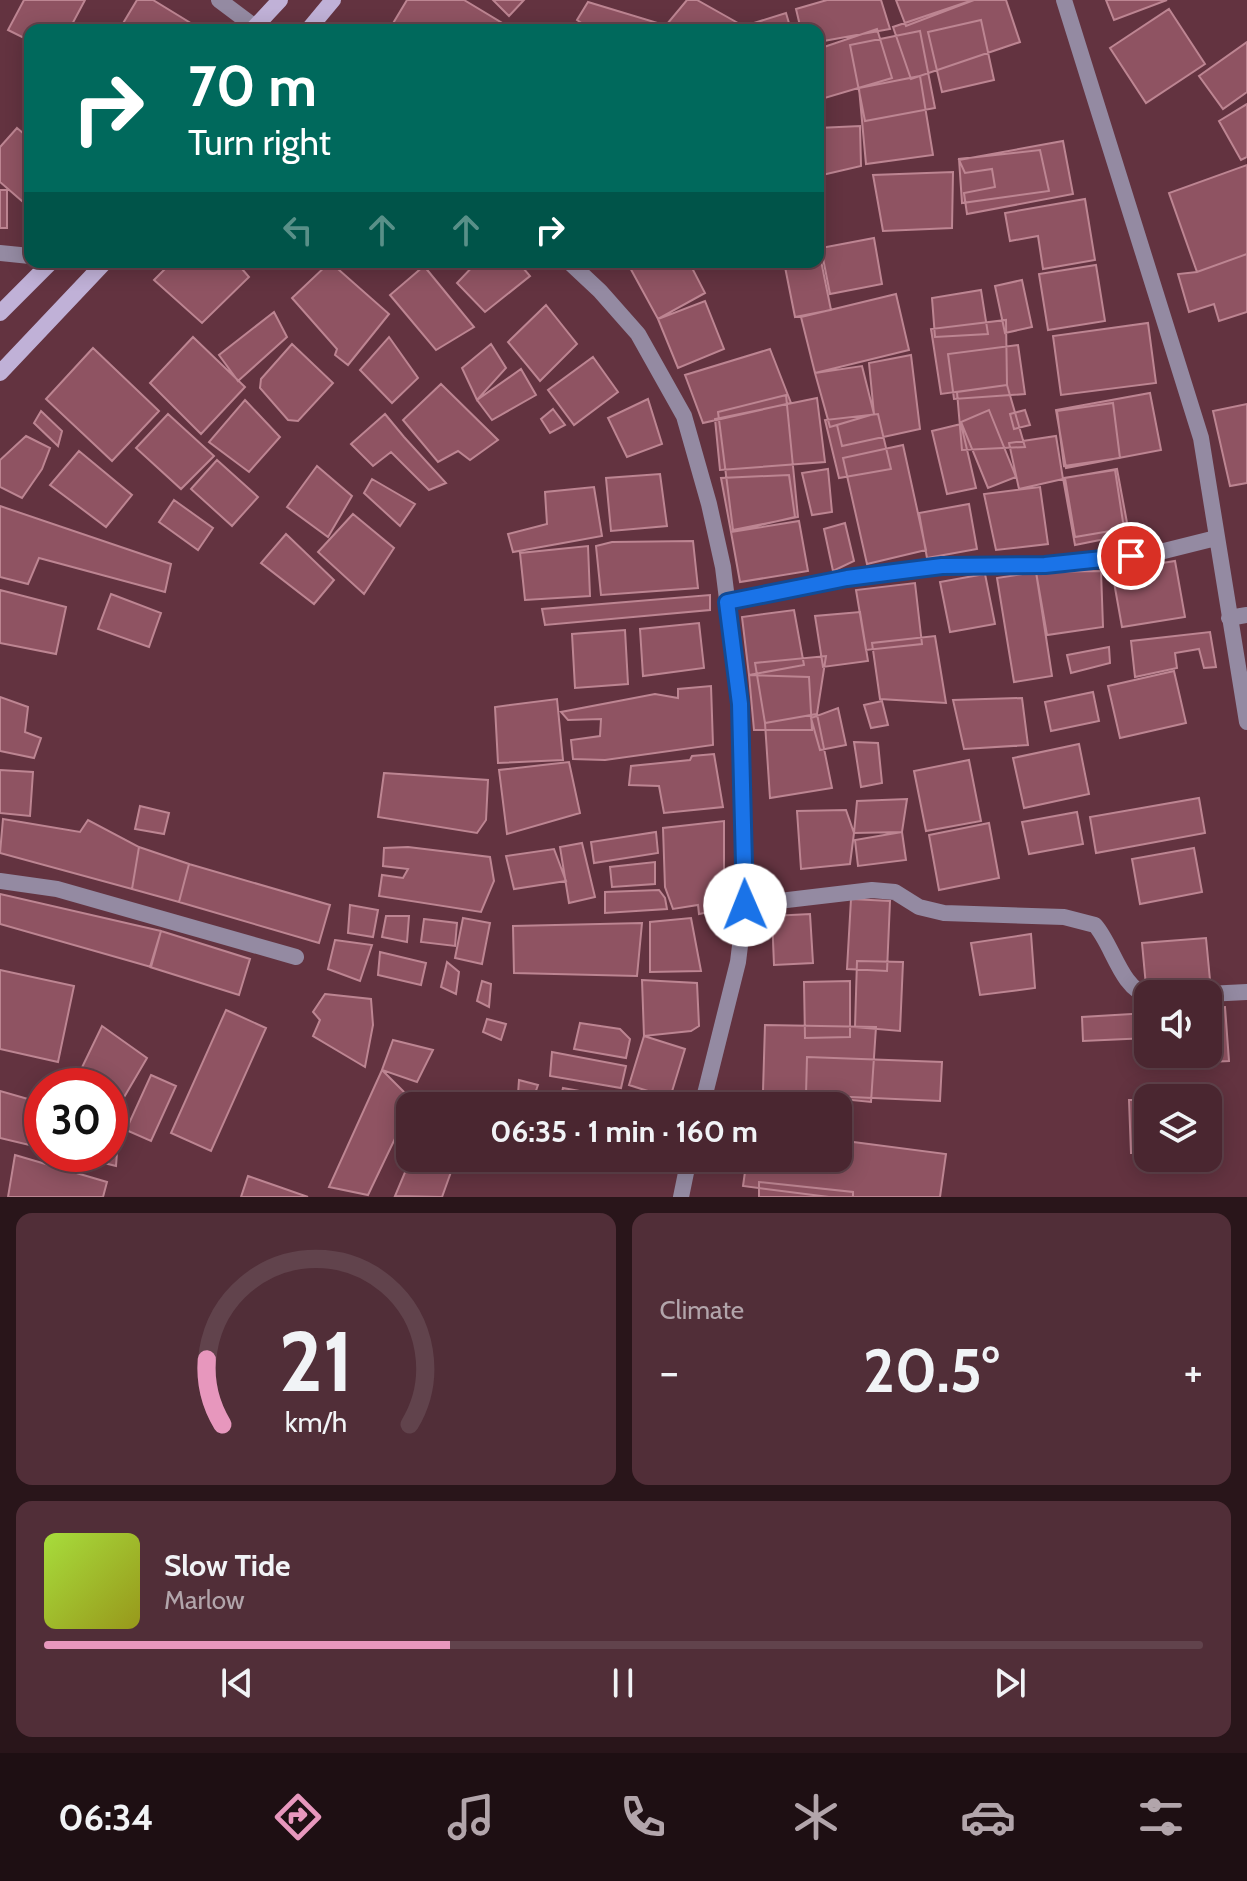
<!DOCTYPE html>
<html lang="en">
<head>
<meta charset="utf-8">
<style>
	:root { --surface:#4a2630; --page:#512e38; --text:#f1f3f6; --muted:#b2a5ab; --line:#61434c; --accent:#e797bd }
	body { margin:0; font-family:Cabin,sans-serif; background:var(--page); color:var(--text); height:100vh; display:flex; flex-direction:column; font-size:30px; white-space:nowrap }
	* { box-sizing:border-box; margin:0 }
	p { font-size:26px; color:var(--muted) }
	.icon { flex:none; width:44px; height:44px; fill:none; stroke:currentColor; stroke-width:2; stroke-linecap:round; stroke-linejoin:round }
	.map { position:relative; height:1197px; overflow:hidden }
	.drawer { display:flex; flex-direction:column; gap:16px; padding:16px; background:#29151a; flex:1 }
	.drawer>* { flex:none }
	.banner { position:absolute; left:24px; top:24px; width:800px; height:244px; border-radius:16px; box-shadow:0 4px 20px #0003,0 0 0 2px var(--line); background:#00695c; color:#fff; overflow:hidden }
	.buttons { position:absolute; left:1134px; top:980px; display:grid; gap:16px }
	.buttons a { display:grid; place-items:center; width:88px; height:88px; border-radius:16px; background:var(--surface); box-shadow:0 4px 20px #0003,0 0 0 2px var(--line); font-size:40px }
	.speed { position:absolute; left:24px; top:1068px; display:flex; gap:16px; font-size:40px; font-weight:700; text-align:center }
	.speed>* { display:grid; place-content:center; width:104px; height:104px; border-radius:50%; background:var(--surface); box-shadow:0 4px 20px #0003,0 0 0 2px var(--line); line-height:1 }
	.speed .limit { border:12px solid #d22; background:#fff; color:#111 }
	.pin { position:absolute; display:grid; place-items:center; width:68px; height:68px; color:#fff; margin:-34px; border:4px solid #fff; border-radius:50%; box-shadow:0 2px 8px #0007 }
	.me { position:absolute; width:88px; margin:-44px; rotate:359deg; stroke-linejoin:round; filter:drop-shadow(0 0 6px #0008) }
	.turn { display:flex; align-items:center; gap:28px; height:168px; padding:0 32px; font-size:36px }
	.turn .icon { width:104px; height:104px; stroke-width:2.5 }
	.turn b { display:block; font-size:56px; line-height:68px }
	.lanes { display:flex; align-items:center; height:76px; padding:0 32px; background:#0003; justify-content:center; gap:40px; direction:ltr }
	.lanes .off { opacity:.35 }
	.big { font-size:60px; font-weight:800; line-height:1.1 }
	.drawer .tile { flex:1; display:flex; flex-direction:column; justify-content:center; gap:12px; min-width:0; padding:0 28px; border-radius:16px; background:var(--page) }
	.drawer .dial { align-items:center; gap:0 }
	.dial svg { height:208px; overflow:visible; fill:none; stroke:var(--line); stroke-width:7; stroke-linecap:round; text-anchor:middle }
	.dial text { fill:var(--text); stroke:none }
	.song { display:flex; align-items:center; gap:24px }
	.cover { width:96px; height:96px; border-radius:12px; background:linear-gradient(135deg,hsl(80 70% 55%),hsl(60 70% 35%)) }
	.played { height:8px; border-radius:4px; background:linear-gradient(90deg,var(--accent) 35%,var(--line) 35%) }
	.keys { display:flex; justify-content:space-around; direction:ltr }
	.heat { display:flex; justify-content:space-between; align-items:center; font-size:44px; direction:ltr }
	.drawer .tiles { flex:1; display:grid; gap:16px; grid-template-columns:1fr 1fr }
	.tile:last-child { grid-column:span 2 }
	.trip { position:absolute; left:396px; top:1092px; width:456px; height:80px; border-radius:16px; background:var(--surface); box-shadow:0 4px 20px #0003,0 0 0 2px var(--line); font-weight:800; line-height:80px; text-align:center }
	.menu { display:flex; height:128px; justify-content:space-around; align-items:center; background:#1e0f13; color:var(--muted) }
	.menu .icon { width:56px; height:56px }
	.menu .on { color:var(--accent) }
	.menu b { font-size:36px; color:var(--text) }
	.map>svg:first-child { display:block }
	.building { fill:#8f5362; stroke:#bd8592; stroke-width:2 }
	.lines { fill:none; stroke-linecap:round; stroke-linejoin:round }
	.street { stroke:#948aa2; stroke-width:16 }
	.secondary { stroke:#c0b1d7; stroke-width:16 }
	.route-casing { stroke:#114b97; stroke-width:20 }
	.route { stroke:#1a73e8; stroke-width:14 }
</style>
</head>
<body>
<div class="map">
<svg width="1247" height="1197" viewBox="0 0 1247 1197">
	<rect width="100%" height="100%" fill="#633340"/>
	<path class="building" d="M24,0H85L69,30H30V41L8,30Z
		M137,0H153L202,30H119Z
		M407,0H464L514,30H389Z
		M493,0H524L509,16Z
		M687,0H697L745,27L743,30H662Z
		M827,0H881L890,29L818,42V30H801L796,9Z
		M896,0H974L906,26Z
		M973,0H1006L1020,42L911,79L893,27Z
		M1106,0H1167L1114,20Z
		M588,2L661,24L657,30H592L577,20Z
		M1169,9L1205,64L1146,103L1110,48Z
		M786,13L791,30H753L751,24Z
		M981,20L994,80L942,92L928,32Z
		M877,29L892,78L818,100V49Z
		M920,31L935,108L865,121L850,45Z
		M1247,42V92L1223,109L1199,76Z
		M920,76L933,155L866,164L859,88Z
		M1247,104V157L1241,160L1219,121Z
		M860,126L861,166L818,176V128Z
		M17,128L30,139V208L0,182V147Z
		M1063,141L1073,194L967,214L964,193L995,187L992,169L965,173L959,160Z
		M1040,150L1049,191L962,203L959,159Z
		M1247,165V254L1197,272L1169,193Z
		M953,172L952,228L883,231L873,175Z
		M0,190H7V228H0Z
		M1085,199L1095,260L1043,269L1038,236L1010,241L1005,213Z
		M874,238L882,284L830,294L821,248Z
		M818,246L831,310L795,317L784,262H818Z
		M1247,254V312L1219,321L1214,304L1189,312L1178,274L1197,272Z
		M172,262H236L249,277L202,323L154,280Z
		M330,262L389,314L348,365L335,355L337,349L292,298Z
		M477,262H518L530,276L485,312L457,283Z
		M631,262H689L705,293L658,319L628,264Z
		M1096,265L1105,321L1048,330L1039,274Z
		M424,266L474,327L436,350L390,295Z
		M1022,280L1032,327L1005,333L995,286Z
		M981,290L988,334L935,337L932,298Z
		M896,294L909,350L815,373L801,317Z
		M705,301L724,349L678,368L658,319Z
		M546,305L577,344L540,381L508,342Z
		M274,312L287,337L238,381L219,355Z
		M1006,320L1007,385L941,394L931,329Z
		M1148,323L1156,383L1061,395L1053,336Z
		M193,337L245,387L201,434L150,383Z
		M389,337L418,378L392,403L360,370Z
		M292,344L333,383L298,421L288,420L260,388L261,379Z
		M491,344L506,368L477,400L462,368Z
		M1018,345L1025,394L954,399L948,354Z
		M93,348L159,411L112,461L46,399Z
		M770,349L791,403L703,423L685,375Z
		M911,355L920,429L842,446L837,425L874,414L869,363Z
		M593,357L618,392L574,425L548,390Z
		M862,366L874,414L830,427L815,373Z
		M521,369L536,395L492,420L477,400Z
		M441,384L498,440L470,460L458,451L438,462L403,420Z
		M1007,385L1025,447L962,450L957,392Z
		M1150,393L1161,450L1066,468L1056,410Z
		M786,395L798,517L733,530L718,412Z
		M817,398L825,462L720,470L715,419Z
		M648,399L662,444L627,457L608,418Z
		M245,400L280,437L249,472L209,442Z
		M1113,403L1120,458L1064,466L1057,411Z
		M1247,404V483L1230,486L1213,411Z
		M553,409L565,425L550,433L541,419Z
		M989,410L1016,477L988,488L961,422Z
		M1025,410L1030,425L1014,429L1010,414Z
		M41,411L62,431L58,446L34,423Z
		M168,414L214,456L181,489L136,448Z
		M385,414L404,437L446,483L429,490L391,452L373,466L351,444Z
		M878,414L891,469L839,478L825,420Z
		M961,424L976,488L947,494L932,431Z
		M26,436L50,448L42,469L22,498L0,487V460Z
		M1056,436L1063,479L1019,489L1009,443Z
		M903,445L926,550L867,564L843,458Z
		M79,451L132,495L106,527L50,485Z
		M217,460L258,497L232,526L191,489Z
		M317,466L352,496L328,537L287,507Z
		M828,469L832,512L812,515L802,473Z
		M1117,469L1128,528L1075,537L1065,478Z
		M1115,470L1125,535L1075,545L1063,478Z
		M660,474L667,526L611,531L606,478Z
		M789,475L795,517L731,532L721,478Z
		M372,479L415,504L400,526L364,493Z
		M594,487L602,536L513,552L508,534L547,524L545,492Z
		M1040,487L1048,544L996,550L984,494Z
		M174,500L213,528L198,550L159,522Z
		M969,504L977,549L927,558L919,513Z
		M0,506L171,564L165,592L39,558L28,584L0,577Z
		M353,514L394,548L364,594L318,552Z
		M799,521L808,571L740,582L731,532Z
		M845,523L854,561L833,571L824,529Z
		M286,534L334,580L314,604L261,563Z
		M693,541L698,588L601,595L596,546L612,542Z
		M588,546L590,596L525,600L520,553Z
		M1175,561L1185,617L1122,627L1112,571Z
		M1101,571L1103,627L1047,635L1036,572Z
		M1036,572L1052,676L1014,682L997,578Z
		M985,574L995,624L950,632L940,582Z
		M915,583L922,644L866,650L856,590Z
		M0,590L66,607L56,654L0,643Z
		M111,594L161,613L149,647L98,629Z
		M710,595V610L545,625L542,609Z
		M794,610L804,665L749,675L742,617Z
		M860,612L868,661L823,667L815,616Z
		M699,623L704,668L643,676L640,629Z
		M625,630L628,684L575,688L572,634Z
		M1210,632L1216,667L1204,668L1199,649L1175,653L1177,668L1135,677L1131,641Z
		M935,636L946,703L880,699L872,643Z
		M1109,647L1110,663L1071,673L1067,655Z
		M826,656L817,714L765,723L755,663Z
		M1174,671L1186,723L1120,738L1108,686Z
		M749,675L809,677L812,730H754Z
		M711,686L713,745L605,760L573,759L571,740L600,736L601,719L568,720L561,712L655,694L678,698V689Z
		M1093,692L1099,721L1051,731L1045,702Z
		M0,697L28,707L25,732L41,738L34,758L0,751Z
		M1022,698L1028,745L964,749L953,700Z
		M557,699L563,760L498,763L495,707Z
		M882,701L888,725L871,728L864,705Z
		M838,708L846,745L820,750L811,718Z
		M817,714L832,788L770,798L765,723Z
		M854,742L878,743L882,783L861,787Z
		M1079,744L1089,794L1024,808L1013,758Z
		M714,754L723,807L664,813L659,786L629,785L631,766L690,760L692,756Z
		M969,760L981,821L926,831L914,771Z
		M569,762L580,813L507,834L499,770Z
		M0,770L33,772L30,816L0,813Z
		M384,773L488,780L486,820L477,833L378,817Z
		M1199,798L1205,833L1096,853L1090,817Z
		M907,799L902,832L854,833L857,801Z
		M140,806L169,813L164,834L135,829Z
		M846,810L854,833L850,864L801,869L797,811Z
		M1077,812L1083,844L1029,854L1022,822Z
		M3,819L80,832L88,820L139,847L132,889L0,853Z
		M724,821V909L699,914L698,905L673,909L665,887L663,828Z
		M989,823L999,878L939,890L929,835Z
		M656,832L658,853L594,863L591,842Z
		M902,832L906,860L858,866L855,840Z
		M582,843L595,897L569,903L560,847Z
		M139,847L189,864L179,902L132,889Z
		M408,847L490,857L494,881L481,912L379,896L382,875L403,878L408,869L383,866L384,848Z
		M1194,848L1202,892L1140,904L1132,859Z
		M554,849L566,881L514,889L506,856Z
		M655,862V884L612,887L610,867Z
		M189,864L330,905L319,943L179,902Z
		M659,890L665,898L667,909L605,913V892Z
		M0,894L161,931L151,967L0,924Z
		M851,899L890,901L887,971L847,969Z
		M350,905L378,910L373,937L348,933Z
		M810,914L813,963L774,965L772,916Z
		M386,916H409L407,942L382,937Z
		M463,918L490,923L482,964L455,958Z
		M691,918L701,971L650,972V922Z
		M424,919L457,923L455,946L421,942Z
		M642,923L637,976L514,973L513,926Z
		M161,931L250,959L239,995L150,967Z
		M1031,934L1035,988L980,995L971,943Z
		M1206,938L1210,980L1146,986L1142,943Z
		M335,940L372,945L360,981L328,969Z
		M380,952L426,963L421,985L378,975Z
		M857,961L903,962L900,1031L855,1027Z
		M447,962L459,972L456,994L441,987Z
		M0,970L74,986L58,1062L0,1049Z
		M642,980L697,983L699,1026L691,1031L644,1036Z
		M482,981L491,984L489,1007L477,1001Z
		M850,981V1037L805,1038L804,982Z
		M325,994L371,999L373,1025L365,1067L313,1036L320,1020L313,1012Z
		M1225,1007L1229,1061L1188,1063V1054H1208V1008Z
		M226,1010L266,1028L211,1151L171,1133Z
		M1148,1013V1038L1083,1041L1082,1017Z
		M487,1019L506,1024L501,1040L483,1032Z
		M580,1023L620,1029L630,1039L626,1058L574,1049Z
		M765,1025L876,1027L871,1102L763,1091Z
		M102,1026L147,1058L120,1104L110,1101V1086H73Z
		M644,1036L685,1049L670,1098L629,1085Z
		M393,1040L433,1050L417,1082L382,1070Z
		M552,1052L626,1066L621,1088L550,1076Z
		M807,1057L942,1062L940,1101L806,1095Z
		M382,1070L413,1101L368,1195L329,1187Z
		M151,1075L176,1086L151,1141L126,1130Z
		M519,1080L538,1085L533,1099L518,1094Z
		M563,1088L663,1106H559Z
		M0,1091L42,1103V1148L0,1138Z
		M1203,1098H1216L1218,1150L1208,1151V1098Z
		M1129,1100H1148V1153H1131Z
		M110,1122L119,1125L116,1166L67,1154H110Z
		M838,1140L946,1154L940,1197H829L743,1186L747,1158H838Z
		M15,1155L107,1182L103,1197H8Z
		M411,1158H456L442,1197L395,1196Z
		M248,1176L308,1197H241Z
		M759,1182L853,1192V1197H759Z"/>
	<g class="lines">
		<path class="street" d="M219,0L255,27
			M1064,0L1201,438L1247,722
			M0,253L30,256
			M569,262L600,291L638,334L684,416L709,504L723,567L740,704L745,905L738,962L702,1106
			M727,602L847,578L942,566L1045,565L1160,552L1216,538
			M1229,618L1247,615
			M0,881L57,889L296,957
			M745,905L872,890L895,892L919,907L944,913L1064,917L1095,925C1113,945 1121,989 1148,995
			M1207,994L1247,992
			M681,1197L689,1158"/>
		<path class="secondary" d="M252,30L280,0
			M308,30L333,0
			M0,313L51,262
			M0,373L105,262"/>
	</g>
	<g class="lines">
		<defs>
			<path id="route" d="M745,905L740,704L727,602L847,578L910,570L942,566L1045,565L1131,556"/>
		</defs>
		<use href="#route" class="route-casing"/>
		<use href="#route" class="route"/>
	</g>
</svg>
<div class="buttons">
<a><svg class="icon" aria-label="sound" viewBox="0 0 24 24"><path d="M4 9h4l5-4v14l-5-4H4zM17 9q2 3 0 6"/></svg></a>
<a><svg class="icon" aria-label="layers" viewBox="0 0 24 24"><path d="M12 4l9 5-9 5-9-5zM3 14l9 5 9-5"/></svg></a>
</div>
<div class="speed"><div class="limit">30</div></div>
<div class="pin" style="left:1131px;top:556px;background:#d93025"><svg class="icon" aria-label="arrive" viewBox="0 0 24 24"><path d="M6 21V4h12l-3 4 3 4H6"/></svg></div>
<svg class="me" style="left:745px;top:905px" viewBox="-20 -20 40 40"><circle r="19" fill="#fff"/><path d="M0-13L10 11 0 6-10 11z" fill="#1a73e8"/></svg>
<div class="trip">06:35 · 1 min · 160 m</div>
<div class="banner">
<div class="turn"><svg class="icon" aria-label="right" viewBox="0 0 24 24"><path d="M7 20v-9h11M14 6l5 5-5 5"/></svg><div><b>70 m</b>Turn right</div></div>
<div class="lanes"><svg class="icon off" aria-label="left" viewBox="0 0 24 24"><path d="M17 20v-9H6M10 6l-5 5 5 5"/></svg><svg class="icon off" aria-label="ahead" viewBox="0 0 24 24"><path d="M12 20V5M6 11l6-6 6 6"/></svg><svg class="icon off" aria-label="ahead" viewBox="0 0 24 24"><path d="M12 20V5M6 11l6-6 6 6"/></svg><svg class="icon" aria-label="right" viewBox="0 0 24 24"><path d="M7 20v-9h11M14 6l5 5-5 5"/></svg></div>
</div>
</div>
<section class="drawer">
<div class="tiles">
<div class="tile dial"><svg viewBox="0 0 100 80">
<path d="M14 69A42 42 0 1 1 86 69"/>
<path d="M14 69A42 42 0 0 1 8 44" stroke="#e797bd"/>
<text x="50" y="56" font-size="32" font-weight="700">21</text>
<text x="50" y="72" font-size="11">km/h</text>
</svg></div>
<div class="tile"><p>Climate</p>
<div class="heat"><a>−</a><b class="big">20.5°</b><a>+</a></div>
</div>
<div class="tile">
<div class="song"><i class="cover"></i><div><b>Slow Tide</b><p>Marlow</p></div></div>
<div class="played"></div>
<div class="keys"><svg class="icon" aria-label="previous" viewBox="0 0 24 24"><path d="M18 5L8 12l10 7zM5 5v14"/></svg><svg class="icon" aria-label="pause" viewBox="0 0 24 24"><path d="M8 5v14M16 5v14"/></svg><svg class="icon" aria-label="next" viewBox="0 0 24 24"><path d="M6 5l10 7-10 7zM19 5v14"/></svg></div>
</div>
</div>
</section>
<nav class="menu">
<b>06:34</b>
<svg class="icon on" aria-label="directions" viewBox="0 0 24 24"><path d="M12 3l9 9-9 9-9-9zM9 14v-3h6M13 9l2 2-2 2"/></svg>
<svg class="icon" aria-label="music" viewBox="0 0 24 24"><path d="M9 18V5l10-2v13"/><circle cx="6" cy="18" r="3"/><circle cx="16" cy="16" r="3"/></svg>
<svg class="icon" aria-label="phone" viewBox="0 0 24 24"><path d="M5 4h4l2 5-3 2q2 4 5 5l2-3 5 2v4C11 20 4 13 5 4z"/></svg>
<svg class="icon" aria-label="climate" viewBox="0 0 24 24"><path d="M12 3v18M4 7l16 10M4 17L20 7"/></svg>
<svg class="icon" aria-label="car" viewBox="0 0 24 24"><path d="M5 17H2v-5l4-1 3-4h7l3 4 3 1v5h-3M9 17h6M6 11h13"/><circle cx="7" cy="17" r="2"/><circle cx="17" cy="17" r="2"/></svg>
<svg class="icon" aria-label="filters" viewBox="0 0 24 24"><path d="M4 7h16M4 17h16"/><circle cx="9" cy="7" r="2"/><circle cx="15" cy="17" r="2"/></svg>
</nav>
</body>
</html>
